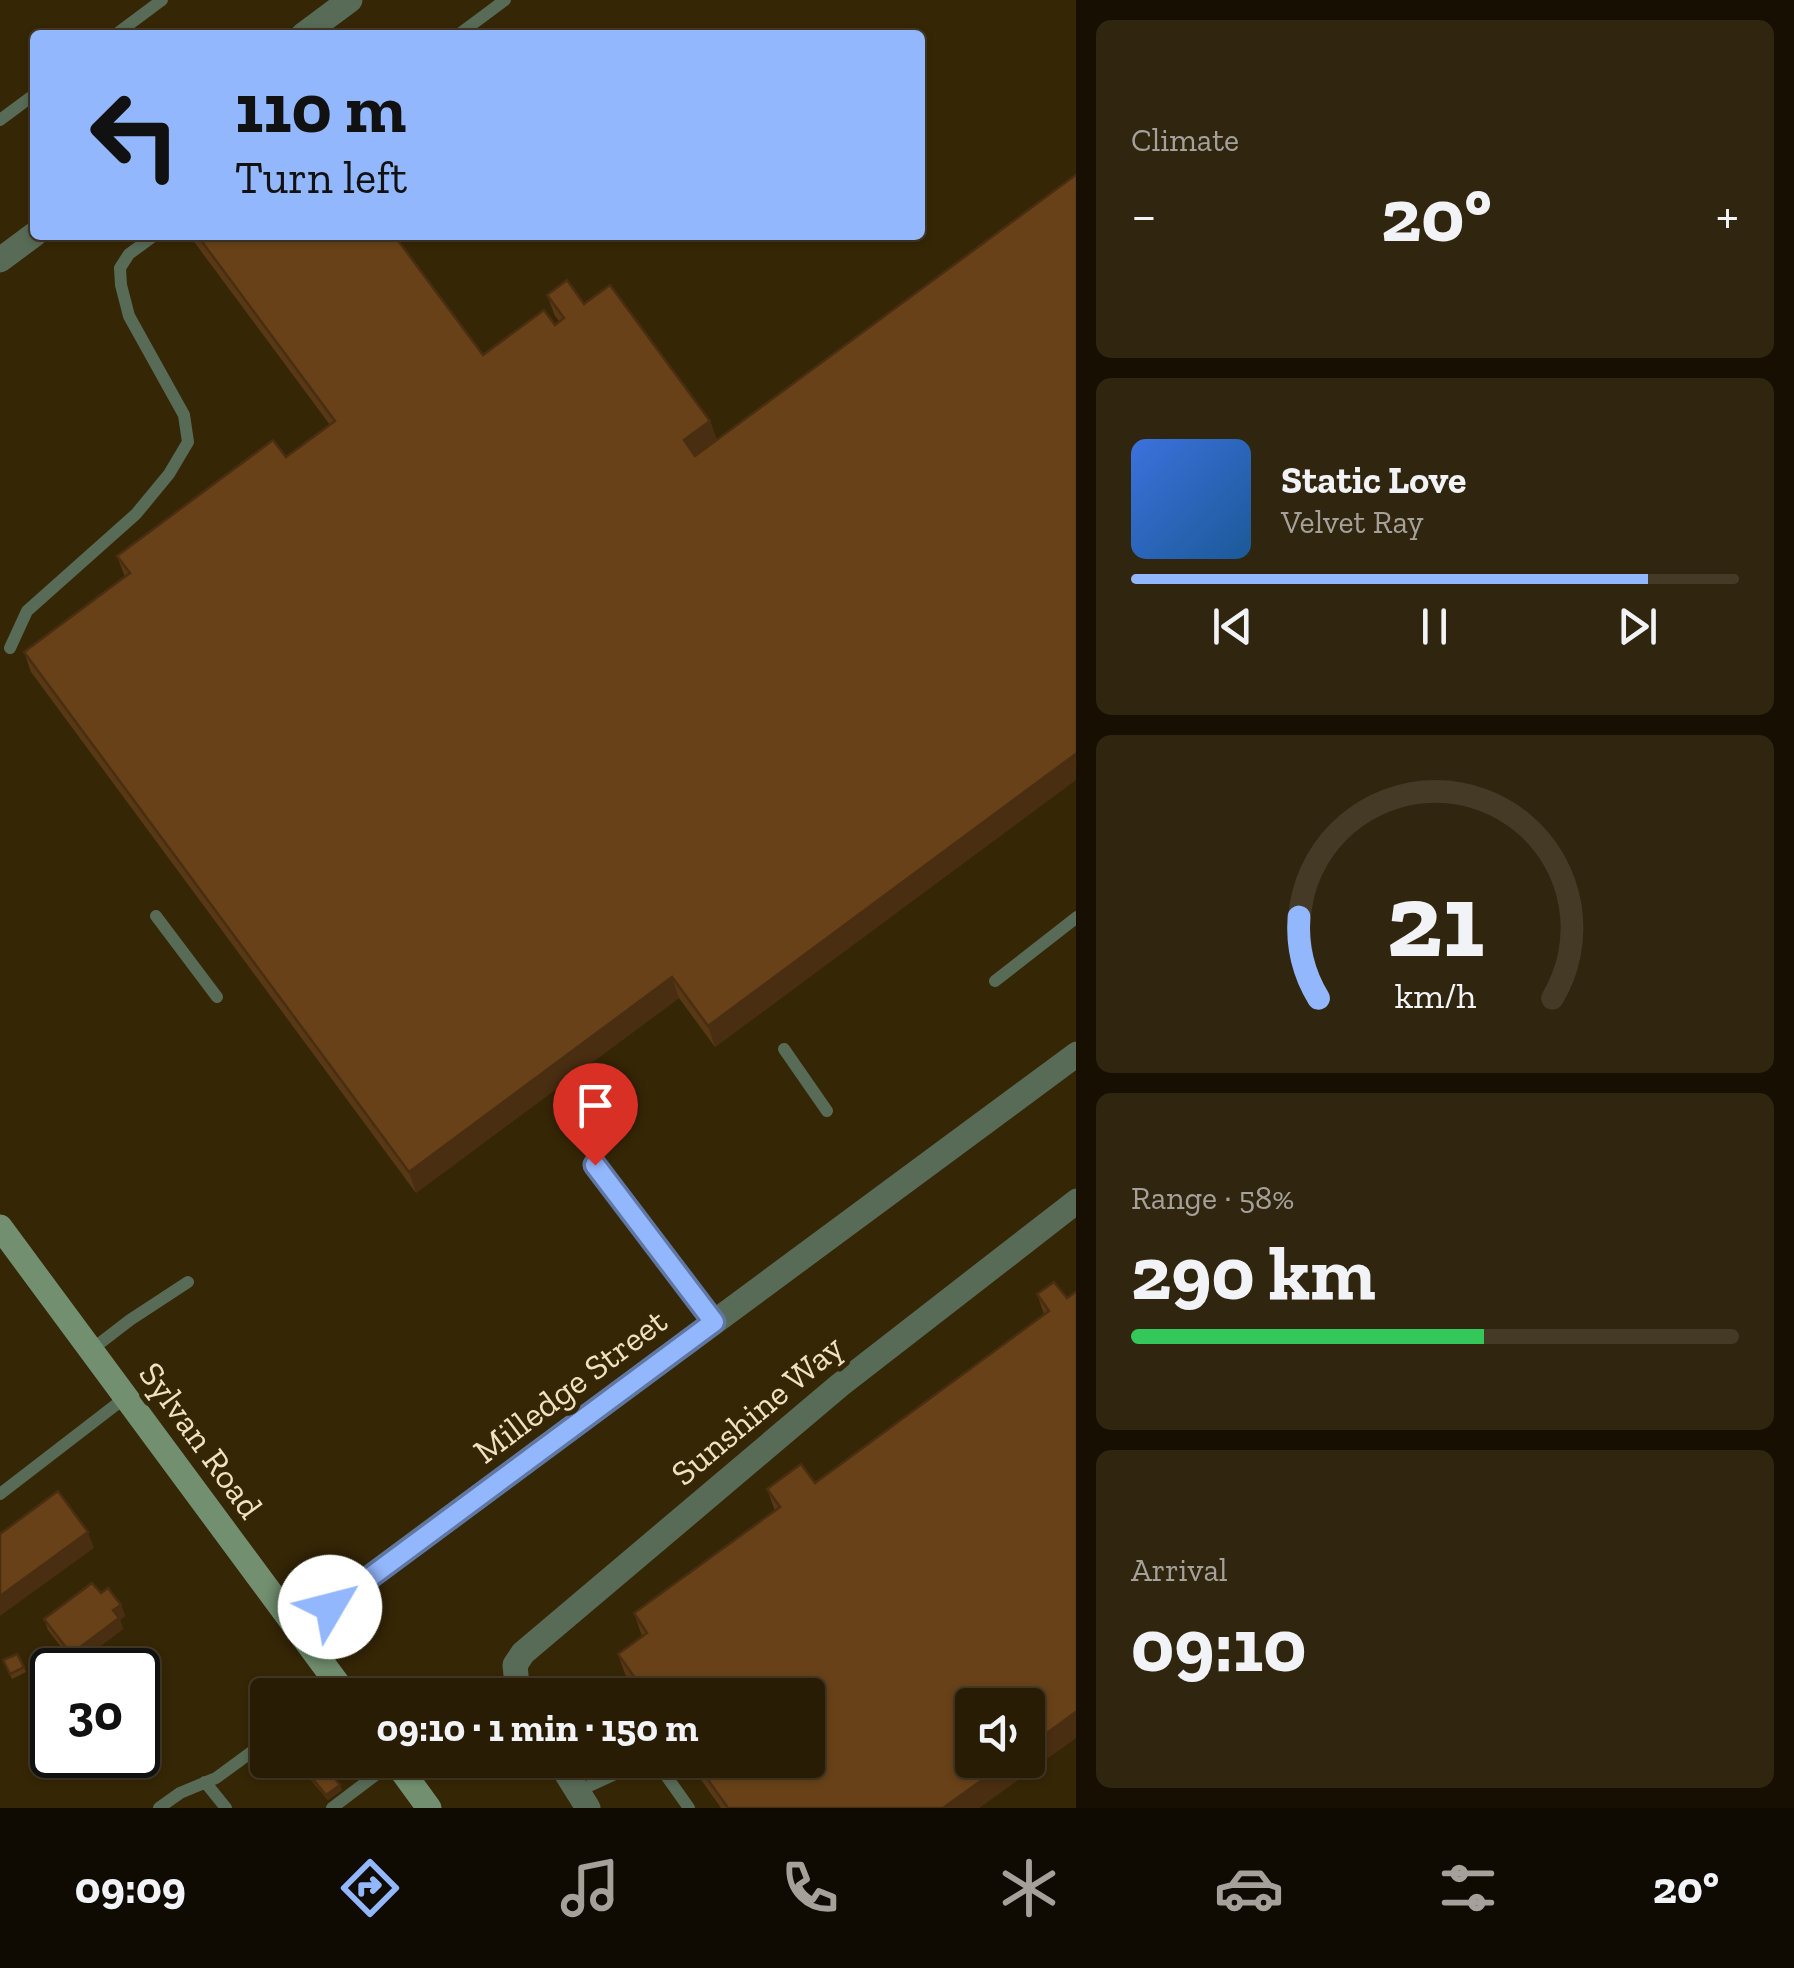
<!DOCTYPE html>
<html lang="en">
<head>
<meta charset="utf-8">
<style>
	:root { --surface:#281c04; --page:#30250e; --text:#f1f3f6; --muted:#a5a19a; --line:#443a26; --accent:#93b7fd }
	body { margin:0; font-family:"Zilla Slab",serif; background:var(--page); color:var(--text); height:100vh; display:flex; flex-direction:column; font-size:38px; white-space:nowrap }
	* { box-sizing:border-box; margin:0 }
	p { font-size:32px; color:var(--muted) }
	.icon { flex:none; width:55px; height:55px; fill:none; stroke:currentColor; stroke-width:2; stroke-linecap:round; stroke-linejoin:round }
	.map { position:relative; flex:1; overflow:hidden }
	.drawer { display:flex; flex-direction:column; gap:20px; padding:20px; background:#160f02; width:718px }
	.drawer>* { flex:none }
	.guide { position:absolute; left:30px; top:30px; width:895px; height:210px; border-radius:10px; box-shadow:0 2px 8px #0004,0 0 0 2px var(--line); background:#93b7fd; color:#111; overflow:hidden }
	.fabs { position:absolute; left:955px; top:1688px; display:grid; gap:20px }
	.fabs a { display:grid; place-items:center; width:90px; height:90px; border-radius:10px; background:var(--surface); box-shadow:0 2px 8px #0004,0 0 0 2px var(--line); font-size:50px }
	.speed { position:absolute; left:30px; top:1648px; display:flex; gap:20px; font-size:50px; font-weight:700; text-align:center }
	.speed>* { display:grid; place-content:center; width:130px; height:130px; border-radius:50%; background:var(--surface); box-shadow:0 2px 8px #0004,0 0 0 2px var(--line); line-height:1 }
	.speed .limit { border:5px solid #111; border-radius:15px; background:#fff; color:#111 }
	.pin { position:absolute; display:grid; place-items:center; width:85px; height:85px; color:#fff; margin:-102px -42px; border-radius:50% 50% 50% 0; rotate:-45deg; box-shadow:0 0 10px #0007 }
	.pin .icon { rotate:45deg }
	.me { position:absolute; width:110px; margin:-55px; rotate:53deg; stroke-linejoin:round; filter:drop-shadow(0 0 8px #0008) }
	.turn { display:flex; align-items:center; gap:35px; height:210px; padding:0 40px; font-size:45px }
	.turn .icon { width:130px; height:130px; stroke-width:2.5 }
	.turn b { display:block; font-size:70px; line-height:85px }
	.big { font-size:75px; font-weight:700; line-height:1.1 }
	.drawer .card { flex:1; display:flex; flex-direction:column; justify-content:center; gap:15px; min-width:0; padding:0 35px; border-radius:15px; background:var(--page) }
	.drawer .dial { align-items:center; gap:0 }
	.dial svg { height:260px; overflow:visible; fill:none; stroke:var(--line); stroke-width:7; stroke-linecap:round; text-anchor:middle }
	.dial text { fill:var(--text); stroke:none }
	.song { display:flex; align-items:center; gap:30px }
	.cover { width:120px; height:120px; border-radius:15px; background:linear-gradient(135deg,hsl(220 70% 55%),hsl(210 70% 35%)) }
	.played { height:10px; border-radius:5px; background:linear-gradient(90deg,var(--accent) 85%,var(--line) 85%) }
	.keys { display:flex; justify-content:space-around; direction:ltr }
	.heat { display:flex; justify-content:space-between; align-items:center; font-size:55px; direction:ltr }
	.charge { height:15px; border-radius:8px; background:linear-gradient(90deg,#34c759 58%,var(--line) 0) }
	.trip { position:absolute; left:250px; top:1678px; width:575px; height:100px; border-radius:10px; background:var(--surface); box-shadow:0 2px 8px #0004,0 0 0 2px var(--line); font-weight:700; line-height:100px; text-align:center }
	.tabs { display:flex; height:160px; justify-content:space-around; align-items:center; background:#100b02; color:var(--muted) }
	.tabs .icon { width:70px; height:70px }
	.tabs .selected { color:var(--accent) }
	.tabs b { font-size:45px; color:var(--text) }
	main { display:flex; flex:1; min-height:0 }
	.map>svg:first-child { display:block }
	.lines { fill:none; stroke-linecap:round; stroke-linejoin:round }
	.lane { stroke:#586b57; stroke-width:12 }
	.street { stroke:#586b57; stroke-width:25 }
	.secondary { stroke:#729070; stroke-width:25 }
	.wall { fill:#593815 }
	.shaded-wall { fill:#492e11 }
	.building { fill:#684118; stroke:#492e11; stroke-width:2.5 }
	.route-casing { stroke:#6077a4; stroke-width:25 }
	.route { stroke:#93b7fd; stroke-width:18 }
	.labels { text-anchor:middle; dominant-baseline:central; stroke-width:10; stroke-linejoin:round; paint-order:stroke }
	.street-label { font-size:35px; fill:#f1e1c3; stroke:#352605 }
</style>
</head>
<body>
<main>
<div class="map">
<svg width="1077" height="1808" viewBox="0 0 1077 1808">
	<rect width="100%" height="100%" fill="#352605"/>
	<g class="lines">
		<path class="lane" d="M115,35L162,0
			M458,35L505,0
			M0,120L35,94
			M10,648L27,611L136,514L169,474L188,442L184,415L129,316L121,285L120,268L129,254L155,235
			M156,916L217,997
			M995,981L1077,917
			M784,1049L827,1111
			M595,1165L714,1322
			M91,1350L130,1320L188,1282
			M0,1494L126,1397
			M655,1760L689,1808
			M205,1782L226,1808
			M578,1791L646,1760
			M159,1808L180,1793L216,1778L268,1740
			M332,1808L394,1761"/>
		<path class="street" d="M303,35L350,0
			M0,260L35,234
			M298,1630L1077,1054
			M518,1695L515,1665L523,1653L840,1385L1077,1201
			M558,1760L588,1808"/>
		<path class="secondary" d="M0,1227L346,1695
			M394,1760L429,1808"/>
	</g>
	<path class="wall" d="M1077,174V779L715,1047L679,998L416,1193L31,672L24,652L125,577L117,556L286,457L330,425L189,235H394L483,355L560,322L555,316L547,295L584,304L710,421L717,440Z
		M1077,1291V1737L979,1808H721L687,1760H808V1695H640L625,1674L618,1654L642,1636L634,1613L775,1511L767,1489L815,1483L1044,1314L1037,1294L1067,1298Z
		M101,1593L121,1605L125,1616L120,1620L123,1629L75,1665L48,1630L44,1619Z
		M3,1660L24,1667L26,1672L12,1679Z
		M307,1772L340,1785L342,1790L328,1800L309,1778Z"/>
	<path class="shaded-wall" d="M710,421L717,441L691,460L684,440Z
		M1077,753V779L715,1047L708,1026Z
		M672,977L679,998L416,1193L409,1172Z
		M88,1532L94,1548L0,1616V1596Z
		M121,1605L125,1616L120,1620L123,1629L75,1665L71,1654L113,1610Z
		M1077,1711V1737L1005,1789L979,1808H943L1010,1760H1028V1747Z
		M340,1785L342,1790L328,1800L326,1795Z"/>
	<path class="building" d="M1077,174V753L708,1026L672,977L409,1172L24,652L130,573L117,556L273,440L286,457L335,421L197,235H394L483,355L544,310L555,325L564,318L547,295L567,280L584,304L610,285L710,421L684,440L695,456Z
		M1054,1282L1067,1298L1077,1291V1711L1028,1747V1705H972V1760H1010L943,1808H728L694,1760H808V1695H647L618,1654L647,1633L634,1613L780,1507L767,1489L801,1464L815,1483L1049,1311L1037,1294Z
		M58,1491L88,1532L0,1596V1534Z
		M92,1583L101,1593L108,1588L121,1605L113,1610L119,1618L71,1654L44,1619Z
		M17,1654L24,1667L10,1674L3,1660Z
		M52,1675V1694L44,1681Z
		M322,1762L340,1785L326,1795L307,1772Z"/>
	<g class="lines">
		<defs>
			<path id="route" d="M330,1607L714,1322L595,1165"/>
		</defs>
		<use href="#route" class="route-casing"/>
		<use href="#route" class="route"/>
	</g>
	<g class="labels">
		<g class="street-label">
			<text transform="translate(570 1386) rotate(-37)">Milledge Street</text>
			<text transform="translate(757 1410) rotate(-40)">Sunshine Way</text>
			<text transform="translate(201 1440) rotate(54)">Sylvan Road</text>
		</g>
	</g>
</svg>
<div class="fabs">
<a><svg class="icon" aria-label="sound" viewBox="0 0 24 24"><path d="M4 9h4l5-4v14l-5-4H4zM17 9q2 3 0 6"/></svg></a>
</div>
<div class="speed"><div class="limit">30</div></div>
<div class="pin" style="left:595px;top:1165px;background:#d93025"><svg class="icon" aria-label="arrive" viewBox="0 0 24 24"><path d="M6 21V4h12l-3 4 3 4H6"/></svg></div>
<svg class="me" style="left:330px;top:1607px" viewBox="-20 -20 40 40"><circle r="19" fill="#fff"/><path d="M0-13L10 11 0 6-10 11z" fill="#93b7fd"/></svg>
<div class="trip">09:10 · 1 min · 150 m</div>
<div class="guide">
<div class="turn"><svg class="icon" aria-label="left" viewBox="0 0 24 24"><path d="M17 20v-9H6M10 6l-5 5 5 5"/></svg><div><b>110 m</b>Turn left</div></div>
</div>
</div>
<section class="drawer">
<div class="card"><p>Climate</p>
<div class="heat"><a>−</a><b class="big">20°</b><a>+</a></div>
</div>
<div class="card">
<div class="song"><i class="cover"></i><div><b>Static Love</b><p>Velvet Ray</p></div></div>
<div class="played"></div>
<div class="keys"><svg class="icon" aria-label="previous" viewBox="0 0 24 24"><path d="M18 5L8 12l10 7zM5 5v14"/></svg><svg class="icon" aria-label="pause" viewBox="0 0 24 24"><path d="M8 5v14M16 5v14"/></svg><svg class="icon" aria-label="next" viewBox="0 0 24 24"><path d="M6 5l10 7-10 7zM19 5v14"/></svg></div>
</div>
<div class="card dial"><svg viewBox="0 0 100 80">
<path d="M14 69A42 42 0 1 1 86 69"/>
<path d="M14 69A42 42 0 0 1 8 44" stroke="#93b7fd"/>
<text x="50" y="56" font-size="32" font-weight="700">21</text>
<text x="50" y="72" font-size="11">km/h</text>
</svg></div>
<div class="card"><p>Range · 58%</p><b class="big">290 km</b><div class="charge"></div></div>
<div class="card"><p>Arrival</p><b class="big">09:10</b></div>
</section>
</main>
<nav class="tabs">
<b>09:09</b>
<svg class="icon selected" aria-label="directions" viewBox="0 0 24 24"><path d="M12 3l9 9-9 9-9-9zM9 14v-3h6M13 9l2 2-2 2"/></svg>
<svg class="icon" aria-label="music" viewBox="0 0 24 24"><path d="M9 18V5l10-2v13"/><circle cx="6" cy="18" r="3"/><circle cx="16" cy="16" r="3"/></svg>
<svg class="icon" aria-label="phone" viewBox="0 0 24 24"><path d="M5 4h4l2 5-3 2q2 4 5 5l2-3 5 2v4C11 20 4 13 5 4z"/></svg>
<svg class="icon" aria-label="climate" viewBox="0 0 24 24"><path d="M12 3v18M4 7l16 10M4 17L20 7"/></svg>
<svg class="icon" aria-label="car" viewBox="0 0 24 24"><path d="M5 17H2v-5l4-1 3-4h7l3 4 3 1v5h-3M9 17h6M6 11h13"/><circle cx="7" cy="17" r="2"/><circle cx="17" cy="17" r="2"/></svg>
<svg class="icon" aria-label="filters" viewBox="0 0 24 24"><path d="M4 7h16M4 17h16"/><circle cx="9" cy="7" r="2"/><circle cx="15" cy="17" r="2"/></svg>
<b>20°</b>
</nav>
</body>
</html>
